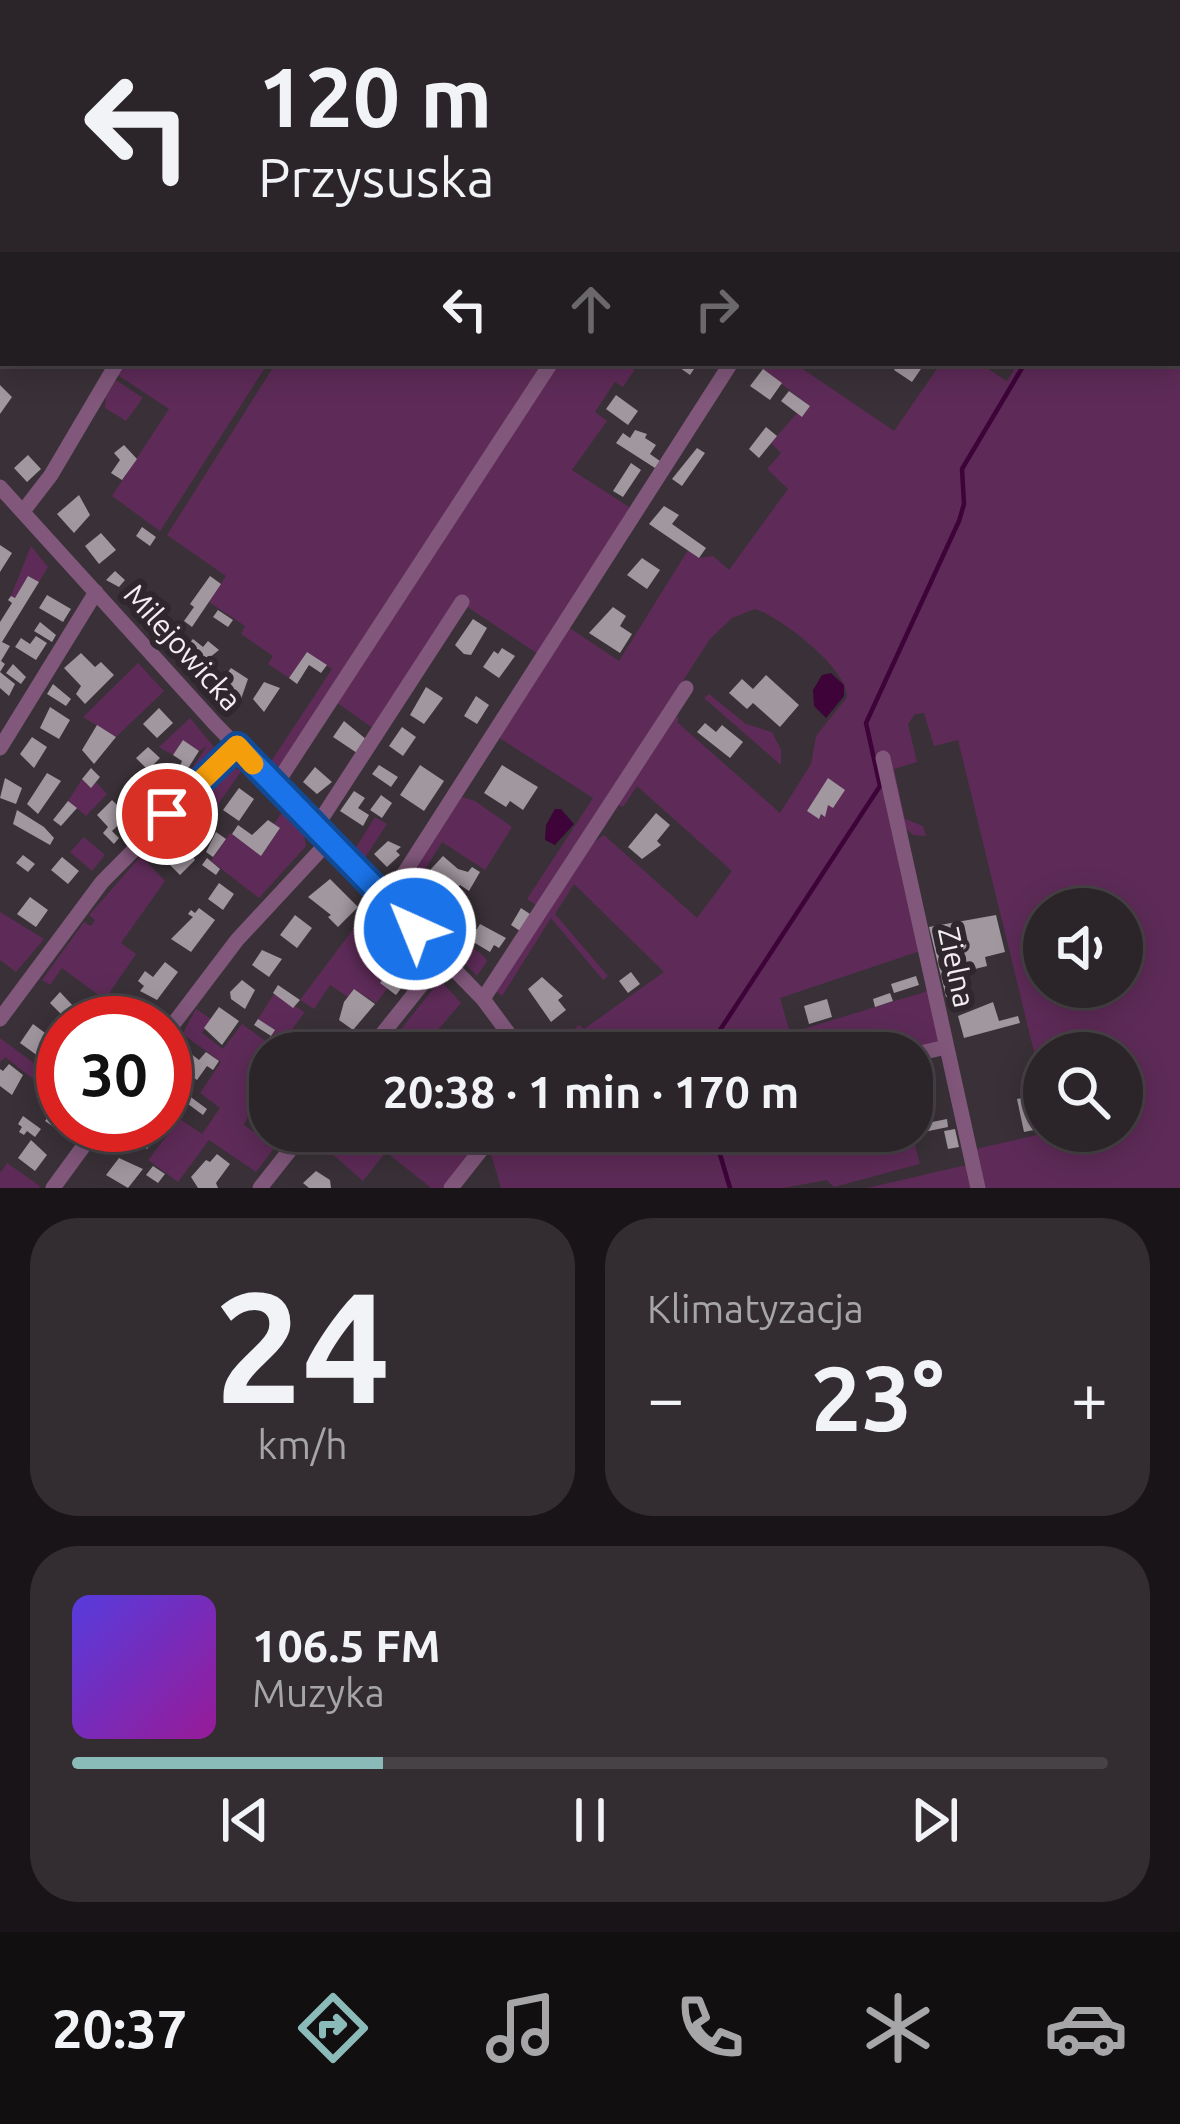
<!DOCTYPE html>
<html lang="pl">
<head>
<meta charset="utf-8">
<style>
	:root { --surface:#2b2529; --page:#332d31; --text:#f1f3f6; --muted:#a6a5a8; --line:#474246; --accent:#8bbbb9 }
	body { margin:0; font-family:Ubuntu,sans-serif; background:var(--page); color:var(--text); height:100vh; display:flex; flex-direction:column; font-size:45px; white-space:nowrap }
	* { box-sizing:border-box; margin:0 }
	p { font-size:39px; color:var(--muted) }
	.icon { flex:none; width:66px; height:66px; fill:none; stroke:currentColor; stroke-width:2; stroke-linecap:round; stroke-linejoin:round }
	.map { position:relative; height:1188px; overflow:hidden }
	.sheet { display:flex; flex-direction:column; gap:30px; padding:30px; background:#181417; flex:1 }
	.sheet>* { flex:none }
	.guide { position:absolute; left:0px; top:0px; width:1182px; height:366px; box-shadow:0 6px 30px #0003,0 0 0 3px var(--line); background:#2b2529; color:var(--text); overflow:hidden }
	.tools { position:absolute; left:1023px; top:888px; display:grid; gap:24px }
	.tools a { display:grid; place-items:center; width:120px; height:120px; border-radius:50%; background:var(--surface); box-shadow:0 6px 30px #0003,0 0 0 3px var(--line); font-size:60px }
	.speed { position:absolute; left:36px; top:996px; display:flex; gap:24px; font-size:60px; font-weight:700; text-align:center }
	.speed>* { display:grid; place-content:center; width:156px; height:156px; border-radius:50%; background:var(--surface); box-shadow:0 6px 30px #0003,0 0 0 3px var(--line); line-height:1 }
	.speed .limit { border:18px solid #d22; background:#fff; color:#111 }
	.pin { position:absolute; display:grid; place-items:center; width:102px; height:102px; color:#fff; margin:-51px; border:6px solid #fff; border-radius:50%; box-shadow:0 3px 12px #0007 }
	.me { position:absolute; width:132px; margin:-66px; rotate:316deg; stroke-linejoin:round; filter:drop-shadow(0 0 9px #0008) }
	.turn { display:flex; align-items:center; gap:42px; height:252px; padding:0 60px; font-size:54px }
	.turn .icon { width:156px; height:156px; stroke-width:2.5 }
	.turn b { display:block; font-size:84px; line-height:102px }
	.lanes { display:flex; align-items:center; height:114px; padding:0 60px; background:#0003; justify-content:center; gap:60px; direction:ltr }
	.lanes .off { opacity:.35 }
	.big { font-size:90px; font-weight:700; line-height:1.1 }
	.sheet .widget { flex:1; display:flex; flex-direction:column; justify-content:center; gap:18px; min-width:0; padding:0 42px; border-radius:48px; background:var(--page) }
	.sheet .dial { align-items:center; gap:0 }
	.dial b { font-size:156px; line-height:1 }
	.song { display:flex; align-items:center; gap:36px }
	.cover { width:144px; height:144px; border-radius:18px; background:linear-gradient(135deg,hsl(250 70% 55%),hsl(300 70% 35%)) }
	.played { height:12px; border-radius:6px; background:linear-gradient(90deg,var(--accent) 30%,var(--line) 30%) }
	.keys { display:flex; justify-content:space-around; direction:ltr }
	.heat { display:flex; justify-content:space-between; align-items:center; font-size:66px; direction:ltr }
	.sheet .tiles { flex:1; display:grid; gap:30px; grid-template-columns:1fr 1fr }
	.widget:last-child { grid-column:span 2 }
	.trip { position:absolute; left:249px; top:1032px; width:684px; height:120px; border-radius:48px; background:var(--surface); box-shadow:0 6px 30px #0003,0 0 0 3px var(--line); font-weight:700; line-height:120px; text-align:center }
	.tabs { display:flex; height:192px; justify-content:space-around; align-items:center; background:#110f10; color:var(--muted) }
	.tabs .icon { width:84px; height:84px }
	.tabs .on { color:var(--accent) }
	.tabs b { font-size:54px; color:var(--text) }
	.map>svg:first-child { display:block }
	.green { fill:#5e2b58; fill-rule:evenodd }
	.water { fill:#3e0339 }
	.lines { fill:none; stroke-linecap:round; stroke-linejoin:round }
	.stream { stroke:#3e0339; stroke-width:4.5 }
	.building { fill:#a1979f }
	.minor { stroke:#81577b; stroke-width:15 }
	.route-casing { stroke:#114b97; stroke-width:30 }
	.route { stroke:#1a73e8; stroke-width:21 }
	.slow { stroke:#f59e0b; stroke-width:21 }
	.labels { text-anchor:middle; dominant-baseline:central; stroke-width:12; stroke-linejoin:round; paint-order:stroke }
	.street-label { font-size:30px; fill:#f4eef3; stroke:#2f272d }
</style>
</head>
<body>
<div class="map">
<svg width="1180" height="1188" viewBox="0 0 1180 1188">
	<rect width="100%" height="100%" fill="#393137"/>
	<path class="green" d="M956,0H1180V1188H984L976,1149L1053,1131H1122V1053H1044V1093L958,740L934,746L924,713L915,714L908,724L917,762L894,769L905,819L923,826L926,836L913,835L904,827L886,751L879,752L900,871L920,951L780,998L790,1033L931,990L942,1043L900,1053H532L543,1045L549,1051L579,1025L584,1029L664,972L574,884L555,914L608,976L603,980L551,918L502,996L496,991L594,842L604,835L697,918L732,871L637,786L623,807L616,804L675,716L679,718L677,722L780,813L811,764L816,736L847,697C849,670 781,617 755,609L732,618L710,639L537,906L527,899L593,798L498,737L568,627L619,661L688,550L699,558L713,556L729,570L788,489L767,469L781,453L771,443L797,413L803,416L810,406L754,363H794L894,431L941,363H979L1007,381L1018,363H1179V3H954ZM1044,909H1122V987H1044Z
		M122,363H268L160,531L112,496L169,409L116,374Z
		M276,363H545L277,771L270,763L332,669L307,652L289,678L268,664L273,656L241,634L245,626L209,602L226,576L167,535Z
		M558,363H639L623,387L615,382L595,412L607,421L572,470L632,509L538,654L466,606L374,729L336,702Z
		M116,380L143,398L126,421L105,408L106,396Z
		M31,546L48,567L39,582L28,576L15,598L11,596Z
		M138,663L164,691L116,737L83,717Z
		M709,694L746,724L772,732L781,750V765L704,698Z
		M190,718L214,747L180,786L207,746L199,751L183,740L173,755L159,747Z
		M232,768L242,770L192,842L174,822L180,817L187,822L192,816L187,810Z
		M82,779L91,787L96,782L107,794L86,816L68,801Z
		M462,797L475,801L512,827L485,870L442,842L415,886L424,907L419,914L397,891Z
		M282,812L304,835L306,846L259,898L211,861L230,833L262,855L280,828L274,824Z
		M375,817L387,824L364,859L355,849Z
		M84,837L105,855L92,871L70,852Z
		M141,856L165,881L121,943L136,954L110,992L152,1023H136L62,968L50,985L42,980L84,922L91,926L95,920L89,915Z
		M372,904L420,953L421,962L419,965L404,952L383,973L387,989L376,1003L354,989L348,997L330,985L314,1009L300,1000Z
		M0,912L44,939L16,972L0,960Z
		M451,942C464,945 480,948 487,961L477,976L448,946Z
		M440,980L461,1003L418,1053H410L394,1038Z
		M274,994L305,1012L281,1044L271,1036L274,1030L258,1019Z
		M196,1009L211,1019L202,1033L223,1049L242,1024L267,1042L264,1046L274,1053H270V1097L266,1095L260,1103H254L244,1125L275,1147L256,1172L209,1140L178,1182L148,1160L180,1119L202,1134L220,1108L200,1093L221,1062L184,1035L178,1042Z
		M0,1038L50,1075L42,1086L5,1057L0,1062Z
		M321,1131H390L397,1138L403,1131L479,1134L488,1131L444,1188H431L386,1152L363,1181L315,1139Z
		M509,1131H718L724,1150L810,1131H911L920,1164L834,1187L827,1180L783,1188H501L491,1154Z
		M7,1163L40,1186L39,1188H0V1173Z
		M962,1166H968L974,1188H867Z"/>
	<path class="water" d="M831,673L844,685V696L826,718L814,706L813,690L822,675Z
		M555,809H561L574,824L555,845L545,840L546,825Z"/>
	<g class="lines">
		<path class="stream" d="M705,1053L880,786L866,723L959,521L964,504L962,469L1025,363
			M713,1131L730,1188"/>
	</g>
	<path class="building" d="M673,363H698L690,375Z
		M899,363H925L912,382L894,370Z
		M763,369L782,383L770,400L750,386Z
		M0,385L12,397L0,414Z
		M789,391L810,406L802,417L781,401Z
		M616,395L638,411L628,425L606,409Z
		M766,427L777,436L759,458L749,449Z
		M635,430L647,434L645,438L656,445L650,454L660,461L655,468L616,443L623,433L630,438Z
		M124,445L137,459L122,480L111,473L120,460L114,453Z
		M697,448L705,453L682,486L672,479Z
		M28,455L41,469L27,482L14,468Z
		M631,463L641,470L623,497L613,491Z
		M79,495L90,515L74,533L57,514Z
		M664,506L679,515L672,524L706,548L699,558L649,524Z
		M142,527L156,537L150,546L136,536Z
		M101,533L116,550L99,564L85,546Z
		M0,545L12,553L0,572Z
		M642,558L660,570L647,589L627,575Z
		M115,571L125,580L119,587L106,580Z
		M28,576L39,582L2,642L10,646L1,661L5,664L0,672L15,684L9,696L0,688V622L12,603L8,600L11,596L15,598Z
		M210,576L221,584L192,627L184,621L194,607L190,604Z
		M47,595L71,609L63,622L39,608Z
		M147,606L167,621L155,632L138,615Z
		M613,607L626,616L620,626L632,634L620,653L589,633Z
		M218,610L233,620L228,627L213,617Z
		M473,619L487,628L471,655L464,654L455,645Z
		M40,622L56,635L52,642L34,631Z
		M36,636L47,643L36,660L15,647L21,638L30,644Z
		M193,639L203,647L208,641L219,650L204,662L186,647Z
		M502,648L515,656L499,678L483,667L494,651L498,654Z
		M307,652L327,665L321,673L309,665L297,684L289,678Z
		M81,653L95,667L101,662L114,675L85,704L76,694L81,686L64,668Z
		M13,664L26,677L21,684L6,673Z
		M231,668L248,679L241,699L236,696L234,699L217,687Z
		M766,675L799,705L780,727L753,703L747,709L729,693L742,679L753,689Z
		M264,682L280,688L264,712L253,699Z
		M53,684L71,699L66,706L47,694Z
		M426,687L443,698L424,724L410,715Z
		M476,696L489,705L477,724L464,716Z
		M50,707L70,720L59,739L40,728Z
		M159,708L173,723L157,738L143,724Z
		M344,721L367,740L357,753L333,737Z
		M705,723L716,732L722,725L743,742L730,758L697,732Z
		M97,725L116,737L94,764L82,750Z
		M402,727L416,737L403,756L389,746Z
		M32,737L47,747L34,768L20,754Z
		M183,740L199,751L185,773L179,769L182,761L173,755Z
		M148,747L160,758L148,770L136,758Z
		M379,765L398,777L391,787L372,774Z
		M420,765L444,781L424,811L400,795Z
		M502,765L538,787L523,810L510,801L506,807L484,793Z
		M315,767L332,782L317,794L303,782Z
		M91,768L100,777L91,788L82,779Z
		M47,773L61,781L38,814L27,804Z
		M141,775L152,791L138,802L126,789Z
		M5,778L22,788L16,804L0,798Z
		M828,778L845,790L833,808L828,805L825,817L821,814L819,819L807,811Z
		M239,788L254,799L239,821L223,810Z
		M354,791L365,798L358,808L369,815L363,826L340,811Z
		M381,795L392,803L382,818L370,810Z
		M112,800L128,816L112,831L119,838L114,844L103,833L108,827L97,815Z
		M68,801L77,808L61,826L53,820Z
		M17,810L44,827L54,838L50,845L13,824Z
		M656,813L670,825L657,841L661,845L642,859L628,847Z
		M268,820L280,828L261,856L232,834L238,825L252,835Z
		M216,832L226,839L213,857L206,852Z
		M183,839L195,860L180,875L166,861Z
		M388,841L401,847L396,851L400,855L387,867L374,854Z
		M23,855L35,864L28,872L16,863Z
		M443,856L458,869L468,872L472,867L480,872L469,891L460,885L448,897L437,886L435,889L426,883L431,869Z
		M62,857L79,871L68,884L51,870Z
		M207,858L220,869L216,875L202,865Z
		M330,879L358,907L338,927L328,917L331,915L308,897Z
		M219,883L234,894L223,910L208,899Z
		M30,897L48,910L36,927L17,914Z
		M199,908L215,920L191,952L171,939L193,917L188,914L191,910L195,913Z
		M521,908L530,914L520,931L511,925Z
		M295,915L312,928L297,948L280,935Z
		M996,915L1005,952L985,957L987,966L963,972L968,992L946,997L929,927Z
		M480,924L506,938L499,948L494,945L490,952L470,940Z
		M262,950L282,959L269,977L252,965Z
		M165,962L178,972L157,1000L140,991L144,986L138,981L145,971L153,977Z
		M394,964L410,977L396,995L380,983L385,976L382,973Z
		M631,972L640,984L628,993L619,981Z
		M916,976L919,985L894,993L891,984Z
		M542,977L563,996L558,1000L566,1010L551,1022L528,989Z
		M242,980L255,990L245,1009L231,999L230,992Z
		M278,985L300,1000L293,1008L273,993Z
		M354,989L375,1004L353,1030L339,1020L344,1002Z
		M60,992L75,1008L67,1020L50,1003Z
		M890,993L893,1001L875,1007L873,999Z
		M827,999L832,1017L809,1024L804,1006Z
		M993,1002L999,1021L1018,1016L1020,1023L964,1038L958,1016Z
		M219,1007L239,1021L222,1045L204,1028Z
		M258,1019L275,1030L271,1036L254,1025Z
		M33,1024L52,1038L38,1056L20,1043Z
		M318,1031L340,1050L338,1053H314L306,1047Z
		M271,1036L284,1046L279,1053L264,1046Z
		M206,1052L219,1061L213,1070L207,1066L197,1080L179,1067L190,1053L199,1060Z
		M9,1064L23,1075L12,1095L0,1086V1069L3,1071Z
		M188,1095L207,1109L203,1115L184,1101Z
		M1038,1095L1044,1128L1024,1132L1017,1099Z
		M59,1102L63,1105V1125H69L61,1132L45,1121Z
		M263,1104L270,1108V1132L255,1121Z
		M23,1116L41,1129L35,1137L27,1131L24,1135L19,1132L22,1127L18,1124Z
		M947,1119L948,1127L924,1132L922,1124Z
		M144,1125H166L147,1149L135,1140Z
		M955,1129L959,1147L948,1149L944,1131Z
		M31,1140L47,1155L35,1171L18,1158Z
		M217,1154L230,1164L216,1183L218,1188H198L191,1177L206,1160L210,1162Z
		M119,1158L143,1169L128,1188L106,1175Z
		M153,1166L165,1174L158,1183L146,1175Z
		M316,1171L330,1180L331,1188H309L303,1183Z"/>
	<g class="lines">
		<path class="minor" d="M610,0L614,3
			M103,3L105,0
			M354,3L356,0
			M780,3L782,0
			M0,68L3,76
			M0,163L3,158
			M0,487L215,724L483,999L523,1053
			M24,510L51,475L117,363
			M0,748L96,592
			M883,758L978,1188
			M275,786L551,363
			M316,827L462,602
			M387,900L731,363
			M483,999L686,688
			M0,1019L102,882L237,746
			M165,1035L237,940L329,841
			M367,1053L443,958
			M912,1055L946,1047
			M53,1188L99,1125
			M260,1188L305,1131
			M451,1188L496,1131"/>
	</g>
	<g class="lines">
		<defs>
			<path id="route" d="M167,814L237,746L415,929"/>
		</defs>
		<use href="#route" class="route-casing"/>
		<use href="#route" class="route"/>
		<path class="slow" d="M203,779L237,746L253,764"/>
	</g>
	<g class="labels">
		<g class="street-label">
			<text transform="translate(183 647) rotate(48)">Milejowicka</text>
			<text transform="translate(957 967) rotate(78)">Zielna</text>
		</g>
	</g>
</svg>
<div class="tools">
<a><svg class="icon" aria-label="sound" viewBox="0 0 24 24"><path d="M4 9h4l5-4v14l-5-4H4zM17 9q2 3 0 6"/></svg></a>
<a><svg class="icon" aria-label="search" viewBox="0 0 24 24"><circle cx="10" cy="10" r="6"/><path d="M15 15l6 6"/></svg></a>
</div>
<div class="speed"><div class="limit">30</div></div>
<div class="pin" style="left:167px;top:814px;background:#d93025"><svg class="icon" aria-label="arrive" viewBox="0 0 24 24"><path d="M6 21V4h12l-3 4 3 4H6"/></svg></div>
<svg class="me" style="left:415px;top:929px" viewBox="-20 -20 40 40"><circle r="17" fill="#1a73e8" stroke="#fff" stroke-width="3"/><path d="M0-11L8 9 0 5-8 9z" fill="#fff"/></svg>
<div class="trip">20:38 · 1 min · 170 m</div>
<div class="guide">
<div class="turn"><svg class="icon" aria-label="left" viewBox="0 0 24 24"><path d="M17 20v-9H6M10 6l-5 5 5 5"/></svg><div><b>120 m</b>Przysuska</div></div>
<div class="lanes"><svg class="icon" aria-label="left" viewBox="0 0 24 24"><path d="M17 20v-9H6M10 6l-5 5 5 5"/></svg><svg class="icon off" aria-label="ahead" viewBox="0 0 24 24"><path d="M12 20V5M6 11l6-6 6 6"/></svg><svg class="icon off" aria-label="right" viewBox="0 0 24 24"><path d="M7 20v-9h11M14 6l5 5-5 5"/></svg></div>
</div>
</div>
<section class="sheet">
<div class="tiles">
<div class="widget dial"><b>24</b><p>km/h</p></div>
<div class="widget"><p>Klimatyzacja</p>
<div class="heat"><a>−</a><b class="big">23°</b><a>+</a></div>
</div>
<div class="widget">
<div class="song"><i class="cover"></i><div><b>106.5 FM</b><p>Muzyka</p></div></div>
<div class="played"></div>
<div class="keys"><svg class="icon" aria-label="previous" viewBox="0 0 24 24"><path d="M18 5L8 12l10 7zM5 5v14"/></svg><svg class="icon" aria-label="pause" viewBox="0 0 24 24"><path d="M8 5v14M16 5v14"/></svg><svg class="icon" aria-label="next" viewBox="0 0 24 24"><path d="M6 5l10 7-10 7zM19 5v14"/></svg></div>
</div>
</div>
</section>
<nav class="tabs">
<b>20:37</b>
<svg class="icon on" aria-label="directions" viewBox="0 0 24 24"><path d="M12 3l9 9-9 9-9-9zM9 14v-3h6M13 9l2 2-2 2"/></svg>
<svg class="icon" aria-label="music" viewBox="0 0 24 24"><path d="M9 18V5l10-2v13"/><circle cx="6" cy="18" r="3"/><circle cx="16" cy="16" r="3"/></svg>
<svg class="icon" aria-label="phone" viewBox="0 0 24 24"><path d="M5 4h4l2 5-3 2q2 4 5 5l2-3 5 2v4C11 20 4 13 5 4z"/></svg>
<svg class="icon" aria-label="climate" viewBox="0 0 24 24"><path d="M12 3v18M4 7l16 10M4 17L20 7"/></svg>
<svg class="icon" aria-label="car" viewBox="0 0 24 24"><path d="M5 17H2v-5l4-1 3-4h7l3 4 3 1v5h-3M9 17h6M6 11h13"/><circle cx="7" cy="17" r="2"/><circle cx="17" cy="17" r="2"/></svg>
</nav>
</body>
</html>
